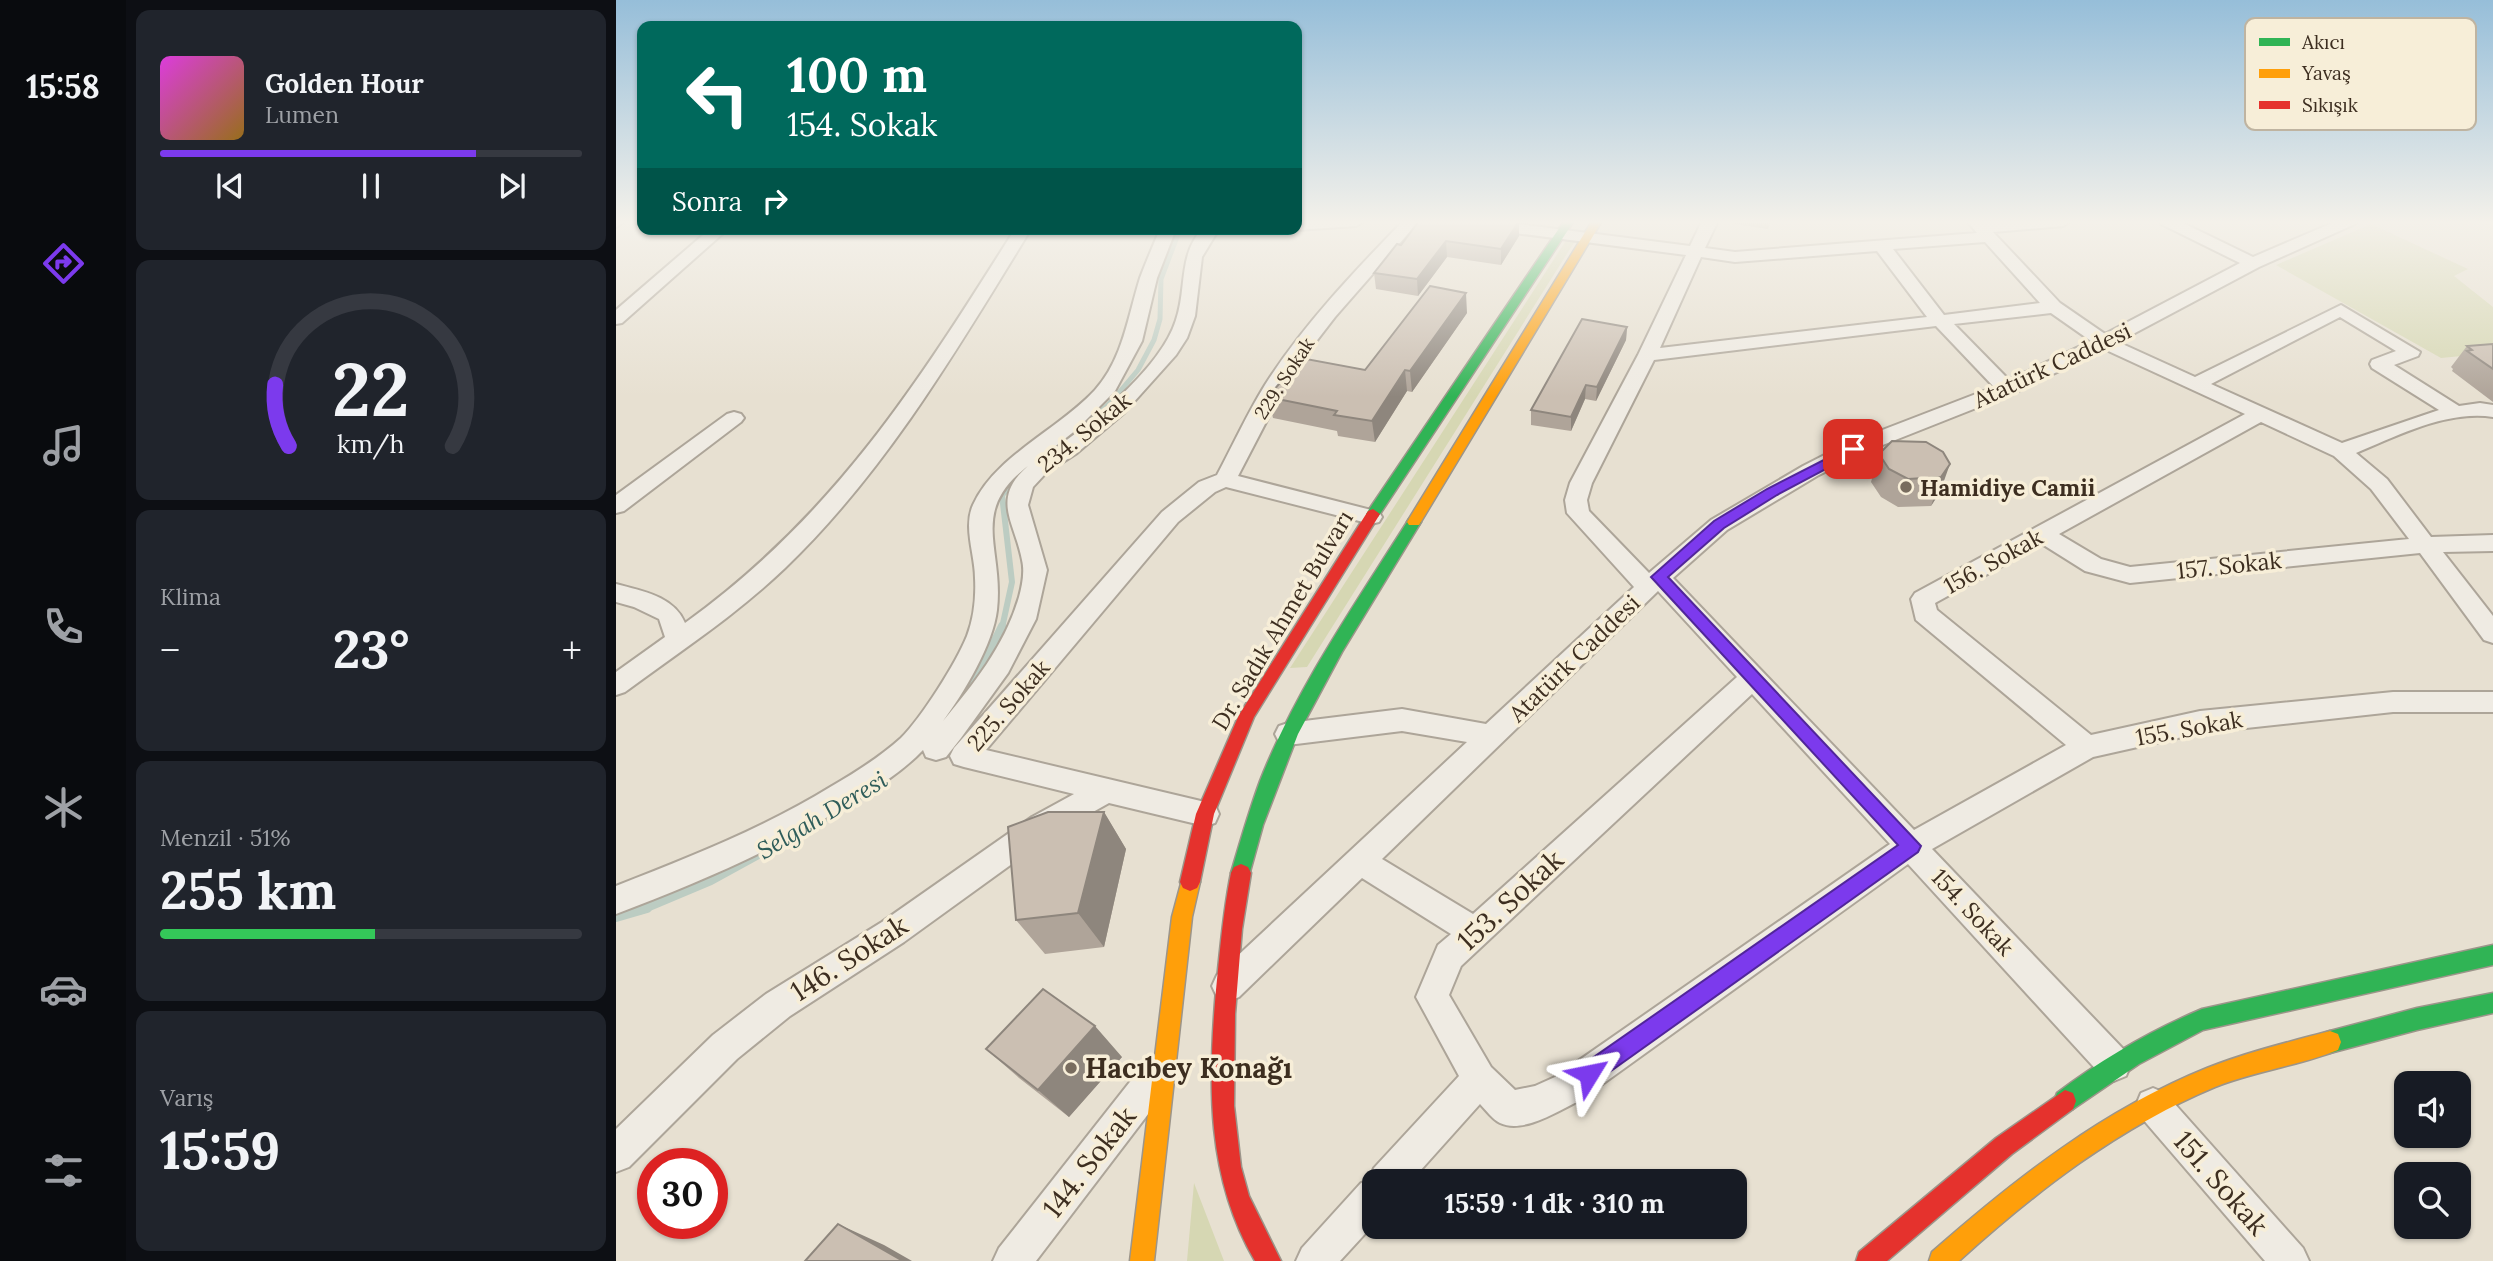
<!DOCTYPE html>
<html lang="tr">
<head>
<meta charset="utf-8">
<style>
	:root { --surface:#171b24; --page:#20242c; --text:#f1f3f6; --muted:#9ea1a6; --line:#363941; --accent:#7c3aed }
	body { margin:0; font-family:Lora,serif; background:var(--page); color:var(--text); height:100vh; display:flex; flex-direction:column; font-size:26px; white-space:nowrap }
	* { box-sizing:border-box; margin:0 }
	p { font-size:23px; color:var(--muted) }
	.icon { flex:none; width:38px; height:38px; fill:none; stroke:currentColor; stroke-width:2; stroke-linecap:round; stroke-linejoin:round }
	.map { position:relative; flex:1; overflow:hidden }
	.sheet { display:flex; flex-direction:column; gap:10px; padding:10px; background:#0d0f14; width:490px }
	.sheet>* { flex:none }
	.hud { position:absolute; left:21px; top:21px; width:665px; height:214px; border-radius:14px; box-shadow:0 2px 5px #0004; background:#00695c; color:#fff; overflow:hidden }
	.tools { position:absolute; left:1778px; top:1071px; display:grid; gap:14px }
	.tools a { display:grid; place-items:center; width:77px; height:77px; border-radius:14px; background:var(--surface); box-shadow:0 2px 5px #0004; font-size:35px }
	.speed { position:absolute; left:21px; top:1148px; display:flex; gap:14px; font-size:35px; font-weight:700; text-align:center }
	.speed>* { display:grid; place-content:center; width:91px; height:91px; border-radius:50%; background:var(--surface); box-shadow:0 2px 5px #0004; line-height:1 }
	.speed .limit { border:10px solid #d22; background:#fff; color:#111 }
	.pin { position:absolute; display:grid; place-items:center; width:60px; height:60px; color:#fff; margin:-30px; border-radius:14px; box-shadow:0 4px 10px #0006 }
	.me { position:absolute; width:77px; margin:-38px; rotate:55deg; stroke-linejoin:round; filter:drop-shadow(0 0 5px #0008) }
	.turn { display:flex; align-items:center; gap:24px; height:147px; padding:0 35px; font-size:32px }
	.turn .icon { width:91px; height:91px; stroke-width:2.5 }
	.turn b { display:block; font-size:49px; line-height:60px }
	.then { display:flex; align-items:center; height:66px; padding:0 35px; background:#0003; gap:14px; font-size:26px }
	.big { font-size:52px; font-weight:700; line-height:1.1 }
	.sheet .card { flex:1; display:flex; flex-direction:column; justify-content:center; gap:10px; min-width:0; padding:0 24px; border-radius:14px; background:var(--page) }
	.sheet .dial { align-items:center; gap:0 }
	.dial svg { height:182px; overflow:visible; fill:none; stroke:var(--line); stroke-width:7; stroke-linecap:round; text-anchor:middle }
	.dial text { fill:var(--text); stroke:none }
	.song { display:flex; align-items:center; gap:21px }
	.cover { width:84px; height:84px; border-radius:10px; background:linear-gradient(135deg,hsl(300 70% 55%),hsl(40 70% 35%)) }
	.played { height:7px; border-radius:4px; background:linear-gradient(90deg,var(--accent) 75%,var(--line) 75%) }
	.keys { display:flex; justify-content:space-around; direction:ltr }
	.heat { display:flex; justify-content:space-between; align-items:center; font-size:38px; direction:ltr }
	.charge { height:10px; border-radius:5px; background:linear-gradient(90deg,#34c759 51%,var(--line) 0) }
	.trip { position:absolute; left:746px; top:1169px; width:385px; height:70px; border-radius:14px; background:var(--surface); box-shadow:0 2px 5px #0004; font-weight:700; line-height:70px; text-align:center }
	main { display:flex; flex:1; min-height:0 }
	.menu { display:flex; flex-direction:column; width:126px; justify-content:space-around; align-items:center; background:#090b0e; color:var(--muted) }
	.menu .icon { width:49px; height:49px }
	.menu .active { color:var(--accent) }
	.menu b { font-size:32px; color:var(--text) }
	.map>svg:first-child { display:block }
	.green { fill:#d6d7b3 }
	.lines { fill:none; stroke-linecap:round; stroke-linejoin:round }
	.stream-far3 { stroke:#bcccc2; stroke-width:5 }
	.stream-far2 { stroke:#bcccc2; stroke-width:6 }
	.stream-far1 { stroke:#bcccc2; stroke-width:8 }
	.stream { stroke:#bcccc2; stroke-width:10 }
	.street-casing { stroke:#ada599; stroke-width:4 }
	.fast-casing { stroke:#9c958a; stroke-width:3 }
	.slow-casing { stroke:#9c958a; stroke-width:3 }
	.jam-casing { stroke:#9c958a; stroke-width:3 }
	.street { fill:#efebe3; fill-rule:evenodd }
	.fast { fill:#30b455; fill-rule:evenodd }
	.slow { fill:#ff9f0a; fill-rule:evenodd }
	.jam { fill:#e5322d; fill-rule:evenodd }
	.wall { fill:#afa499 }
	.shaded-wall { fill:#8e867d }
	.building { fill:#cbbfb2; stroke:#8e867d; stroke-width:2 }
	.route { fill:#7c3aed; stroke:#51269a; stroke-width:2 }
	.poi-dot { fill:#786c5e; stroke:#f7eed8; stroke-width:2.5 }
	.labels { text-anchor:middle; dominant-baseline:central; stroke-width:7; stroke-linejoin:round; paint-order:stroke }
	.far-street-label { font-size:19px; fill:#3d2e20; stroke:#f7eed8 }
	.street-label { font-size:23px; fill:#3d2e20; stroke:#f7eed8 }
	.poi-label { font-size:23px; font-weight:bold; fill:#3d2e20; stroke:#f7eed8; text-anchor:start }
	.water-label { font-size:24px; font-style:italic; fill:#2f5d5a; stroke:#f7eed8 }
	.near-street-label { font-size:28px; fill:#3d2e20; stroke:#f7eed8 }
	.near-poi-label { font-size:28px; font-weight:bold; fill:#3d2e20; stroke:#f7eed8; text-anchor:start }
	.key { fill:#f7eed8; stroke:#bfb4a1; stroke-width:2 }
	.key-label { font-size:19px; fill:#3d2e20 }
</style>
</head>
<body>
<main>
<nav class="menu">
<b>15:58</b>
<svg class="icon active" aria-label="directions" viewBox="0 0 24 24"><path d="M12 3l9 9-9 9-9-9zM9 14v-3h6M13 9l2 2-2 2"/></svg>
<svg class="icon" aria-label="music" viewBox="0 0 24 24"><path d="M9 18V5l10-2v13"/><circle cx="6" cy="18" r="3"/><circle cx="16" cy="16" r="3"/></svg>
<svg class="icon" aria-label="phone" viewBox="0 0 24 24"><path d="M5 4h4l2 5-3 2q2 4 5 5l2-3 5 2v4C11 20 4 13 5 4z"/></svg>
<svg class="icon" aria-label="climate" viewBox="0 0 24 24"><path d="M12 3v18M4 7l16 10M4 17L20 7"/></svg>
<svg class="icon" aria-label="car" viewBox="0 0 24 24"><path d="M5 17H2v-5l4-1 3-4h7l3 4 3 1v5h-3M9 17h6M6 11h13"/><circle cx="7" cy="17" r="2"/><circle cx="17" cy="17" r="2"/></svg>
<svg class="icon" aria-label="filters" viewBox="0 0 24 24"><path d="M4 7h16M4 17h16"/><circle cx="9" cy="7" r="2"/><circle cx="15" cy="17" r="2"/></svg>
</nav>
<section class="sheet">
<div class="card">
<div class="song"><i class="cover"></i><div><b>Golden Hour</b><p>Lumen</p></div></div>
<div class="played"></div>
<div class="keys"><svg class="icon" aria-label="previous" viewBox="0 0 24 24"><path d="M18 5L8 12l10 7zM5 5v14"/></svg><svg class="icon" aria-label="pause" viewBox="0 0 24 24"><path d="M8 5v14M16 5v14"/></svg><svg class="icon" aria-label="next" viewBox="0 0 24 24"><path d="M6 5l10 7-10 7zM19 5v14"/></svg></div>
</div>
<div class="card dial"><svg viewBox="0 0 100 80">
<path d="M14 69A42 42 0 1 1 86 69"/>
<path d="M14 69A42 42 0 0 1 8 42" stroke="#7c3aed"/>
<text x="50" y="56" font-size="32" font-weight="700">22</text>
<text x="50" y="72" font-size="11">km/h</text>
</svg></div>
<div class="card"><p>Klima</p>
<div class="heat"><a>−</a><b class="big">23°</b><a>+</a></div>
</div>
<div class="card"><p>Menzil · 51%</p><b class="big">255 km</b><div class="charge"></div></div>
<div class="card"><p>Varış</p><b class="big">15:59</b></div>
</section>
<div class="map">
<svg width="1877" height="1261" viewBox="0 0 1877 1261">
	<rect width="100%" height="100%" fill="#e7e0d1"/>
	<path class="green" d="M1755,224L1852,269L1838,276L1877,307V353L1825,358L1660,265Z
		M951,239L959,241L691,667L674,668Z
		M578,1183L608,1261H571Z"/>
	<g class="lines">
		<path class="stream-far3" d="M495,402L522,370L538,340L544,319L545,279L564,229"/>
		<path class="stream-far2" d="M462,432L497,401
			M386,628L396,582L386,495L413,467"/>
		<path class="stream-far1" d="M356,687L386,626
			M209,818L264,784
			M26,910L95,881L186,831"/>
		<path class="stream" d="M0,917L31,908"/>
		<defs>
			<path id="street" d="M0,221H9L0,227Z
				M681,221H748L740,226L681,230Z
				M787,221H803L719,317L675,374L622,476L763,512L766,517L763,522L755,524L610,487L599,492L562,522L370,750L589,802L599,805L603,814L599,823L589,826L493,803L436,835L288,942L174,1016L121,1059L13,1167L0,1172V1129L97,1035L150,994L266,922L416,817L458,794L348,767L338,764L334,756L338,748L546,512L583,482L601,475C617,445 631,414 649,385C687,325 738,272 787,221Z
				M837,221H879L1074,246L1086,221H1102L1089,248L1119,252L1361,233L1351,221L1369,223L1455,221L1447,226L1377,232L1444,303L1489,334L1624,263L1545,224L1543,221H1563L1637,257L1721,221H1741L1739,224L1643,267L1502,342L1579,377L1725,305L1804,352L1802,356L1778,365L1843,406L1864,403L1877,405V417C1831,410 1781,436 1740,453L1771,479L1815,537L1877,535V551L1827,552L1877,616V643L1868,640L1804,553L1514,583L1469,571L1426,544L1319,603L1321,610L1475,735L1584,711L1777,692H1877V712H1777L1584,733L1477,757L1316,849L1510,1052L1515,1064L1510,1076L1498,1081L1486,1076L1292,864L963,1101C942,1111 907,1134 884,1123C876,1119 870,1110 864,1104L795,1181H758V1224L724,1261H680L686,1248L745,1183L753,1180L758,1168L843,1076L800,997L822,945L835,934L746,878L623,997L612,1002L601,997L596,986L601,975L851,742L786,731L672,745L663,742L659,734L663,726L672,723L786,709L870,724L1018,587L951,513L949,500L954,483L1022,355L1070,255L845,226ZM1369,242L1424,303L1328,315L1277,249ZM1261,251L1311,317L1044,348L1085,257L1119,262ZM1435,313L1475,341L1393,380L1338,324ZM1724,317L1780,351L1756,360L1754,364L1756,368L1823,410L1726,443L1595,384ZM1320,326L1378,387L1230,444L1187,466L1095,520L1033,573L973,511L971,500L976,483L1038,360ZM1488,349L1629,414L1299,593L1295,599L1300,620L1450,745L1298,830L1057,578L1111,530L1201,476L1244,454L1398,393ZM1645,422L1718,456L1755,489L1793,539L1514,567L1485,559L1443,534ZM1042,591L1121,677L857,914L766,859ZM1136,694L1274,844L939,1077L919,1086L899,1090L875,1067L833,995L845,966Z
				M94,229H112L6,323L0,324V310Z
				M399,229H415C342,348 270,471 169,568C120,615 63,652 9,692L0,695V672L49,637L43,619L18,607L0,602V584C26,591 58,596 69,623C219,515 302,383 399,229Z
				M544,229H560L541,278L526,341L499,391L460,430L423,459C467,431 544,371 560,320C571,288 562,256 586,229H603L586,257L579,316L571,338L560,355L508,413L461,453L430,473L417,487L412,505L431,570L420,619L392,673L345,738L330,757L320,760L310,757L307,750C287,771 263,786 238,801C164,848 82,883 0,914V886C74,857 148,828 216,786C240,772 264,757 285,738C306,717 340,663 351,636C358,618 360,596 359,578C359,555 347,527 357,505C379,456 442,430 479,390C507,359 512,316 524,278C530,262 537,246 544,229ZM412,466C374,499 399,522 406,560C409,572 406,586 403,597C389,645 358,684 327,721C348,693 377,644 381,610C388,547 352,512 412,466Z
				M118,412L125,414L128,418L125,422L8,511L0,513V495L111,414Z
				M540,1059L552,1064L557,1076L552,1088L420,1261H377L383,1248L528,1064Z
				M1537,1088L1549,1093L1687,1248L1693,1261H1649L1525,1117L1520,1105L1525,1093Z"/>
			<path id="fast" d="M948,221H958L762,517H752L750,514L752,511Z
				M798,517L805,522L726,652L682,734L647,825L632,879L625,882L618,879L615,873C624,842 633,811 644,781C681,687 740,603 793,519Z
				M1877,945V965L1587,1030L1523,1064L1457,1109L1449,1112L1441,1109L1438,1101L1441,1093C1486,1059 1534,1031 1586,1009Z
				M1877,993V1013L1801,1030L1714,1053L1706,1050L1703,1042L1706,1034L1714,1031L1801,1008Z"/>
			<path id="slow" d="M976,221H986L803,525H793L791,522Z
				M574,873L581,876L584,882L576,917L538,1261H514L556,917L567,876Z
				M1714,1031L1722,1034L1725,1042L1722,1050C1682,1066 1639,1071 1599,1087C1503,1127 1419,1192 1343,1261H1313L1316,1252C1399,1179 1487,1110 1591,1068C1631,1052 1673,1042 1714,1031Z"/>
			<path id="jam" d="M757,509L764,514L638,717L598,814L584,882L581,888L574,891L567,888L564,882L580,814L623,715L752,511Z
				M625,864L632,867L635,873L626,929L619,1014L618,1106L625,1167L633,1196L665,1261H639C590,1177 592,1084 600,990C604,951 607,912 615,873L618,867Z
				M1449,1090L1457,1093L1460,1101L1457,1109L1396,1154L1271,1261H1240L1243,1252L1380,1138Z"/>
		</defs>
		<use href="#street" class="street-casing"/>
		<use href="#fast" class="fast-casing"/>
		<use href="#slow" class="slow-casing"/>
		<use href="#jam" class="jam-casing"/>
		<use href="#street" class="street"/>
		<use href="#fast" class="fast"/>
		<use href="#slow" class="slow"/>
		<use href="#jam" class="jam"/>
	</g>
	<path class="wall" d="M803,221L903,236L885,265L831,257L802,296L760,289L758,273L785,245Z
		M1113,221H1155L1152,229L1113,223Z
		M851,313L796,392L791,391L759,442L722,436L721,431L657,418L652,397L749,370Z
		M1011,327L1010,340L980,401L969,399L955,431L915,425V410Z
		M1877,344V402L1836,371L1837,369L1835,367L1851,346Z
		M1327,452L1324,492L1315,506L1282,507L1265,497L1255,482L1263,454Z
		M488,812L510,849L488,947L429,954L400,920Z
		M370,1049L506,1057L453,1117L403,1078Z"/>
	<path class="shaded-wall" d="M903,221V236L885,265V249Z
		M830,241L831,257L802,296L801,279Z
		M850,293L851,313L796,392L794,371Z
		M1011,327L1010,340L980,401L981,387Z
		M789,370L791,391L759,442L756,421Z
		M970,385L969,399L955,431V417Z
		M1334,464L1324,492L1315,506L1325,477Z
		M488,812L510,849L488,947L462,913Z
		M479,1026L506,1057L453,1117L422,1090Z
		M222,1224L268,1245L296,1261H287Z"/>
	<path class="building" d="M803,221H903L885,249L830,241L801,279L758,273L781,244L785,245Z
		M814,286L850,293L794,371L789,370L756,421L718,415L721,411L652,397L685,358L749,370Z
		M966,319L1011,327L981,387L970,385L955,417L915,410Z
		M1877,344V369L1851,351L1856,350L1851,346Z
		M1276,441L1310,442L1327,452L1334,464L1325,477L1292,479L1273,469L1263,454Z
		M432,812H488L462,913L400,920L392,827Z
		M427,989L479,1026L422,1090L370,1049Z
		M222,1224L287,1261H189Z"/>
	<linearGradient id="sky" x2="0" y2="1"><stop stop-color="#96bed9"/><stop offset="0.56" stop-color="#f4f1ea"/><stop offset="1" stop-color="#f4f1ea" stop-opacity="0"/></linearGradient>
	<rect width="1877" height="397" fill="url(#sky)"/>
	<path class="route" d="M1237,445L1242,446V452L1161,495L1108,528L1052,577L1305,846L1302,852L981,1081L973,1085L965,1081L962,1074L965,1066L1282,845L1035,577L1098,521L1151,489Z"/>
	<g class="poi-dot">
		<circle cx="1290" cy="487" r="7"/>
		<circle cx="455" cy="1068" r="7"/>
	</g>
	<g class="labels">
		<g class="far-street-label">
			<text transform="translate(668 378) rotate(-57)">229. Sokak</text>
		</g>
		<g class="street-label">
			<text transform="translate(1436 365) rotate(-25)">Atatürk Caddesi</text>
			<text transform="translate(468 432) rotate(-39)">234. Sokak</text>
			<text transform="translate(1377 561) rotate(-29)">156. Sokak</text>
			<text transform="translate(1613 565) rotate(-6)">157. Sokak</text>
			<text transform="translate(666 620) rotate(-59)">Dr. Sadık Ahmet Bulvarı</text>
			<text transform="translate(958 658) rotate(-44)">Atatürk Caddesi</text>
			<text transform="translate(392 705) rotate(-49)">225. Sokak</text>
			<text transform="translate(1573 728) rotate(-10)">155. Sokak</text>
			<text transform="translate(1357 912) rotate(47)">154. Sokak</text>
		</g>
		<g class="poi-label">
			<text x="1304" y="487">Hamidiye Camii</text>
		</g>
		<g class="water-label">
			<text transform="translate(206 815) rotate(-31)">Selgah Deresi</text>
		</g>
		<g class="near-street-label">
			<text transform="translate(894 900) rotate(-43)">153. Sokak</text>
			<text transform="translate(233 958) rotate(-33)">146. Sokak</text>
			<text transform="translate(473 1162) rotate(-52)">144. Sokak</text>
			<text transform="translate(1605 1183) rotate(49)">151. Sokak</text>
		</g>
		<g class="near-poi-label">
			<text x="469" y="1068">Hacıbey Konağı</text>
		</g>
	</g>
	<rect x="1629" y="18" width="231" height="112" rx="10" class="key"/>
	<rect x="1643" y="38" width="31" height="8" fill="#30b455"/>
	<rect x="1643" y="69" width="31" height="9" fill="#ff9f0a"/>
	<rect x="1643" y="101" width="31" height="8" fill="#e5322d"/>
	<g class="key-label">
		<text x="1686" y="49">Akıcı</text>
		<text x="1686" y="80">Yavaş</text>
		<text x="1686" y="112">Sıkışık</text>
	</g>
</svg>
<div class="tools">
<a><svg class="icon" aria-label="sound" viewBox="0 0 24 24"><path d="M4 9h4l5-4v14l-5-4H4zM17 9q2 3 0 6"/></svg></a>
<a><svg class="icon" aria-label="search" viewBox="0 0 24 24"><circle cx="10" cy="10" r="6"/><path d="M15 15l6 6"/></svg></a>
</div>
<div class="speed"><div class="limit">30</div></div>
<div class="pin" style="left:1237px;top:449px;background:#d93025"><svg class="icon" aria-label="arrive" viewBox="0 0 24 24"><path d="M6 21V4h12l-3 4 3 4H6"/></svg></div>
<svg class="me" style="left:973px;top:1074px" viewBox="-20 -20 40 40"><path d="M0-17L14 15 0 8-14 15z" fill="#7c3aed" stroke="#fff" stroke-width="4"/></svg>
<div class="trip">15:59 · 1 dk · 310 m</div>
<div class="hud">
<div class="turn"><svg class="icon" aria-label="left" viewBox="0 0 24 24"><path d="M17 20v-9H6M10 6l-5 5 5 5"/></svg><div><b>100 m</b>154. Sokak</div></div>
<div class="then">Sonra<svg class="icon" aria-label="right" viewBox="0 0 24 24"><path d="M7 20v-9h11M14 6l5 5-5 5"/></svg></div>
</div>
</div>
</main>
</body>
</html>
